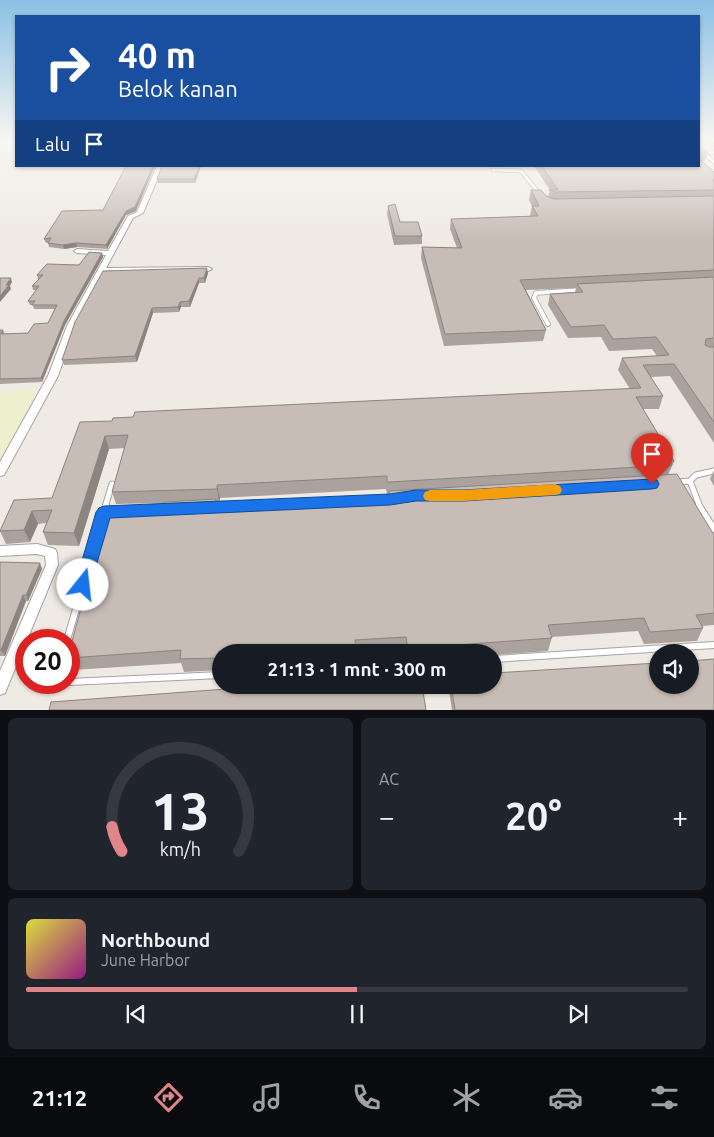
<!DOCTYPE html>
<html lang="id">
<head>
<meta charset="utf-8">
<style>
	:root { --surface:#171b24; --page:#20242c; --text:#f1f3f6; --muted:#9ea1a6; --line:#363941; --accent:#e0868b }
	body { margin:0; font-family:Ubuntu,sans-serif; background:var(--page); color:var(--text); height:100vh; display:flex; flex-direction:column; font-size:19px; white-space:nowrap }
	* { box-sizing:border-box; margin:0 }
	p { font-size:16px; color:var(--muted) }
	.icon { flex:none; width:28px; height:28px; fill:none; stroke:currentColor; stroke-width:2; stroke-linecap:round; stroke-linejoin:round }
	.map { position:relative; height:710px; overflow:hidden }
	.drawer { display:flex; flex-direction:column; gap:8px; padding:8px; background:#0d0f14; flex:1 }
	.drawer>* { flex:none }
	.hud { position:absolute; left:15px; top:15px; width:685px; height:152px; border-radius:0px; box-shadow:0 1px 4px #0004; background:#1a4fa0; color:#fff; overflow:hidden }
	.fabs { position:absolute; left:649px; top:644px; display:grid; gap:10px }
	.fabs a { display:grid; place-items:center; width:50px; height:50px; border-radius:50%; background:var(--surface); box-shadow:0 1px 4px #0004; font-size:25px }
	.speed { position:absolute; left:15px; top:629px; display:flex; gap:10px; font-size:25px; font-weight:700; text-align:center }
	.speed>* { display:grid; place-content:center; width:65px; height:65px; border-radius:50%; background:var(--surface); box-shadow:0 1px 4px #0004; line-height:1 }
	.speed .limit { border:8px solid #d22; background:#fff; color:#111 }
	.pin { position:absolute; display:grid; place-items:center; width:42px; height:42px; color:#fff; margin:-51px -21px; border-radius:50% 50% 50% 0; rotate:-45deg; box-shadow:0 0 5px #0007 }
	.pin .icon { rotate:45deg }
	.me { position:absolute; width:55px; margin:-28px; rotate:16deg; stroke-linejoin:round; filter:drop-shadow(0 0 4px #0008) }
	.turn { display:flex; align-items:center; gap:18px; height:105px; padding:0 20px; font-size:22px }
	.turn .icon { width:65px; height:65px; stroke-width:2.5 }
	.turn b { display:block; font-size:35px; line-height:42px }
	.then { display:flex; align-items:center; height:48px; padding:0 20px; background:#0003; gap:10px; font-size:19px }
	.big { font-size:38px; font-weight:700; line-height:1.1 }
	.drawer .tile { flex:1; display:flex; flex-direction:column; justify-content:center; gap:8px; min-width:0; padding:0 18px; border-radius:8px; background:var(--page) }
	.drawer .dial { align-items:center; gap:0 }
	.dial svg { height:130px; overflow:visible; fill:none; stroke:var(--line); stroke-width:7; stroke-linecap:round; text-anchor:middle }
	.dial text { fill:var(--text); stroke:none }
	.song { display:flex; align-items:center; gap:15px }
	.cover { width:60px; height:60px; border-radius:8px; background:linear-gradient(135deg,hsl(60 70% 55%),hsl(310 70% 35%)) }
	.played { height:5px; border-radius:2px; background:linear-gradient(90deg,var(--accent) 50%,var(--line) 50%) }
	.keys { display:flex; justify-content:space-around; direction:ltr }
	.heat { display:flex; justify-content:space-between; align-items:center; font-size:28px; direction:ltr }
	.drawer .tiles { flex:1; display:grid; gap:8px; grid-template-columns:1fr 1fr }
	.tile:last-child { grid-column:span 2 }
	.trip { position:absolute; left:212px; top:644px; width:290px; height:50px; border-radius:25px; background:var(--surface); box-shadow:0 1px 4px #0004; font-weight:700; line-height:50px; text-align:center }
	.tabs { display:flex; height:80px; justify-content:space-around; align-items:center; background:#090b0e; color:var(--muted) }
	.tabs .icon { width:35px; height:35px }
	.tabs .active { color:var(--accent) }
	.tabs b { font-size:22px; color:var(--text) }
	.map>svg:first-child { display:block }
	.farmland { fill:#eeefcd }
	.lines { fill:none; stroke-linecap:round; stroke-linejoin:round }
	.service-far3-casing { stroke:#a4a4a4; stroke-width:4.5 }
	.service-far2-casing { stroke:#a4a4a4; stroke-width:5.5 }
	.service-far1-casing { stroke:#a4a4a4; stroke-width:7 }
	.service-casing { stroke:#a4a4a4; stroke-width:8 }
	.minor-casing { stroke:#a4a4a4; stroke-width:2 }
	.service-far3 { stroke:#fff; stroke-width:3 }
	.service-far2 { stroke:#fff; stroke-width:4 }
	.service-far1 { stroke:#fff; stroke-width:5 }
	.service { stroke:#fff; stroke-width:6 }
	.minor { fill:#fff; fill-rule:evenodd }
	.wall { fill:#aba29d; fill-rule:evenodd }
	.shaded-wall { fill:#8b847f }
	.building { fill:#c7bcb6; stroke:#8b847f }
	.route { fill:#1a73e8; stroke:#114b97 }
	.slow { fill:#f59e0b }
</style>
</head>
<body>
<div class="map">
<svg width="714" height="710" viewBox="0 0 714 710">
	<rect width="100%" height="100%" fill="#efeae3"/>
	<path class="farmland" d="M37,389L5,454H0V392Z"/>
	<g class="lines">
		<defs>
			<path id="service-far3" d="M699,149L714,162
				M704,153L714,152
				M493,170L521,171L539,193"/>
			<path id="service-far2" d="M548,324L534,298L536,293L582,290"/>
			<path id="service-far1" d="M677,482L690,481
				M105,507L112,484
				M700,507L690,481L696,475L714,471"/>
			<path id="service" d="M699,506L714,529
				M67,640L106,506
				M494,659L714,645
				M69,682L221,675"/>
			<path id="minor" d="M157,166H163L143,213L133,218L106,268L208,267L212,269L208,271L104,272L75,326L58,376L4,475L0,476V462L48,376L67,326L106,255L77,253L74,251L77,249L108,251L128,216L137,212Z
				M37,544L55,549L57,553L58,565L5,693L0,695V671L46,565L45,556L37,554L0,556V546Z"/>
		</defs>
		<use href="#service-far3" class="service-far3-casing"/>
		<use href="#service-far2" class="service-far2-casing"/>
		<use href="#service-far1" class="service-far1-casing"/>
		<use href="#service" class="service-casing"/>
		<use href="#minor" class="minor-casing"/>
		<use href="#service-far3" class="service-far3"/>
		<use href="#service-far2" class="service-far2"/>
		<use href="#service-far1" class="service-far1"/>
		<use href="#service" class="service"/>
		<use href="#minor" class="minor"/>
	</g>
	<path class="wall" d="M705,140H714V147Z
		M699,145L708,152L705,161H701L714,172V443L670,376L650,377L663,396L659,409H643L674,461L668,475L714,535V625L702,626L703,628L697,641L644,644L638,631L552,637L548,651L494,655V652H406L405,649L356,652H221V670L184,672L181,663L73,670L69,661V652L163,507L164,503L116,504L112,492L125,448L109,449L79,546L48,545L43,532L46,523L38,524L30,542L6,544L0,531L52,498L112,421L630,389L618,370L622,358L657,356L652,349L609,351L601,337L568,338L548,305L550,294L575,292L576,288L526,290L546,330L543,341L444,346L421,258L422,247L457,248L450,229L451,219L530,216L532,206L529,200L531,190L548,197L550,190L534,166H699ZM386,489L387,495H389V497L217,506L216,502H219L220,498Z
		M162,166H201L195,183H158L157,179Z
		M388,206L400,222L422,236V244L394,245L387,214Z
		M103,210L136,211L126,215L107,249L77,247L64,249L49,247L48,243H46L44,239Z
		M102,253L103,257L65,325L42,382L0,384V330H3L5,334L28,333L48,323L55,309H34L33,305H30L28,301L36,290H33L32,286L39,279H38L37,275L79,265Z
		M208,273L205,283H199L190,307H181L179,312L153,313L137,362L64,365L62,360Z
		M714,470V486L710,479Z
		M0,562L42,569L28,601H26L5,656H0Z
		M448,685H494L714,710H452Z"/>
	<path class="shaded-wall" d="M153,166H155L136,211L126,215L107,249L106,245Z
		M200,166H201L195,183L194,179Z
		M76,243L77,247L64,249L63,245Z
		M102,253L103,257L65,325L42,382L41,378L64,321Z
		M207,268L208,273L205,283L204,278Z
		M11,278L12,282L10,286L11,289L0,302V296L6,285Z
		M199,278V283L190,307L189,301Z
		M180,302L181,307L179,312L178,307Z
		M152,308L153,313L137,362L135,356Z
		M105,436L109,449L79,546L74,533Z
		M217,485L220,498L219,502L217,489Z
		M32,511L38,524L30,542L24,530Z
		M40,563L42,569L28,601L26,595Z
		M23,595L26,601L5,656L1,650Z"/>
	<path class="building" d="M699,145L708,152H699Z
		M699,159L714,172V180H713L714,182V190L554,192L549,190H558L542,166H699Z
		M126,166H153L135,207L126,211L106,245L76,243L63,245L48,243L51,238L44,239L62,211L103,210Z
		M162,166H200L194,179H157Z
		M531,190H541L546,196L554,199L714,196V270L520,280L546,330L445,334L422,247L462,248L451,219L538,216L532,206H539Z
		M395,204L400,222H418L422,236H395L388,206Z
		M89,252L102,253L64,321L41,378L0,379V330H3L1,334L28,333L34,324L48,323L57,305H32L35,301H28L39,286H32L43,275H37L47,264L79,265Z
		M207,268L204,278H199L189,301L180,302L178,307L152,308L135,356L62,360L75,322L103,271Z
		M714,277V338L706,339L705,345L709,347H714V422L674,364L643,365L663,396L636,397L674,461H670L672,465L390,482H387V476L217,485V489L112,492L128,435L105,436L74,533L43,532L52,510L32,511L24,530L0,531L14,500L52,498L80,422L112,421L113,418L133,417L135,412L641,388L622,358L669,355L656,337L613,339L604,325L571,327L550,294L583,292L577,284Z
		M0,278H11L6,285H9L0,296Z
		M677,474L714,535V613L696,615L703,628L650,632L644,618L548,625L552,638L443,646L408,649L406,637L355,640L356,650L326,652H221V659L218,658L180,659L181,650L69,658V652L108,510L163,507L164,502L216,499L215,506L390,497L389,491Z
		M0,562L40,563L26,595H23L1,650H0Z
		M714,659V710H455L451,685H494V673L658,663V685H690V661Z
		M280,685H422L426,710H49L51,702Z"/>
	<linearGradient id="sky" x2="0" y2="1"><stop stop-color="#8bc0e4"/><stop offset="0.59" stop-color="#f8f6f2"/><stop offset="1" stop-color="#f8f6f2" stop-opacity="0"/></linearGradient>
	<rect width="714" height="239" fill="url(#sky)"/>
	<path class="route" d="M652,479L657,480L659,484L657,488L652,489L464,501H416L390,505L110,518L89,590L83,592L77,590L75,585L96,512L99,508L104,506L390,494L416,490H464Z"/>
	<path class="slow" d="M555,484L560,486L562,490L560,494L555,495L464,501H430L425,500L423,496L425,492L430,490H464Z"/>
</svg>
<div class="fabs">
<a><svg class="icon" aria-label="sound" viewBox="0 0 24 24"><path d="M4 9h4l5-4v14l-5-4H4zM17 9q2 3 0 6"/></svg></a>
</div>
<div class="speed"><div class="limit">20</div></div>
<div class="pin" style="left:652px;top:484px;background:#d93025"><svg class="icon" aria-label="arrive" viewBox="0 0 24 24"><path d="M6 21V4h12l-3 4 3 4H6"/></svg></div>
<svg class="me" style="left:83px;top:585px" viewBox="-20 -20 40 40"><circle r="19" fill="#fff"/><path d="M0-13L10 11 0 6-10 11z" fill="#1a73e8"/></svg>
<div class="trip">21:13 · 1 mnt · 300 m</div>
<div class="hud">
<div class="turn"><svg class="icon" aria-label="right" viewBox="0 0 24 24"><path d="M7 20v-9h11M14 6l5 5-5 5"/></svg><div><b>40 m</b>Belok kanan</div></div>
<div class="then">Lalu<svg class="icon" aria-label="arrive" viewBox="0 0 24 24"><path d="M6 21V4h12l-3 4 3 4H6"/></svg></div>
</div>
</div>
<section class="drawer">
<div class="tiles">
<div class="tile dial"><svg viewBox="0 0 100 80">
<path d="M14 69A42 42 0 1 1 86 69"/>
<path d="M14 69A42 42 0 0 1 8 54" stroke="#e0868b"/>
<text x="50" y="56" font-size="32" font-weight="700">13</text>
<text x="50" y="72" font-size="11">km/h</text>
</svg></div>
<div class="tile"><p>AC</p>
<div class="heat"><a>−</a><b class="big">20°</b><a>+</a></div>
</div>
<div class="tile">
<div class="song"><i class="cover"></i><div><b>Northbound</b><p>June Harbor</p></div></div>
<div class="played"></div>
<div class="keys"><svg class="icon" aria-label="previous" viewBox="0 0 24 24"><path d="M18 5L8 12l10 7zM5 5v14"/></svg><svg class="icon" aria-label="pause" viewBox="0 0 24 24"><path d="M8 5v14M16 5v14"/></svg><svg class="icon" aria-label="next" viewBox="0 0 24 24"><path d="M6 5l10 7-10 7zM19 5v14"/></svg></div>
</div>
</div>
</section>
<nav class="tabs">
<b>21:12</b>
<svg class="icon active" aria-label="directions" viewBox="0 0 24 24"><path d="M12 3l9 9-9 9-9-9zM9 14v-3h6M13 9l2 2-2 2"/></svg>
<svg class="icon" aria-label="music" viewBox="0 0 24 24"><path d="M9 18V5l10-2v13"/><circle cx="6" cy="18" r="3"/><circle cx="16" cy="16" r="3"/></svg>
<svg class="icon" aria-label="phone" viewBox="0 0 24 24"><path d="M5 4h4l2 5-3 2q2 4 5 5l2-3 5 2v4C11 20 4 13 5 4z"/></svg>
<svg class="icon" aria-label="climate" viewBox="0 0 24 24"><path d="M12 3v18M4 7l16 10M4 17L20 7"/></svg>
<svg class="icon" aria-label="car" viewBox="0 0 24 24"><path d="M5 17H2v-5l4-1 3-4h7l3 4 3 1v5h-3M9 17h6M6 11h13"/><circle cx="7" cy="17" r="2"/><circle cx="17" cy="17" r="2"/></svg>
<svg class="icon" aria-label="filters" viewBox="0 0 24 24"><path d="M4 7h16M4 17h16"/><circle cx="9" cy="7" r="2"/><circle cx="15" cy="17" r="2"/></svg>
</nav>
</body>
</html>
